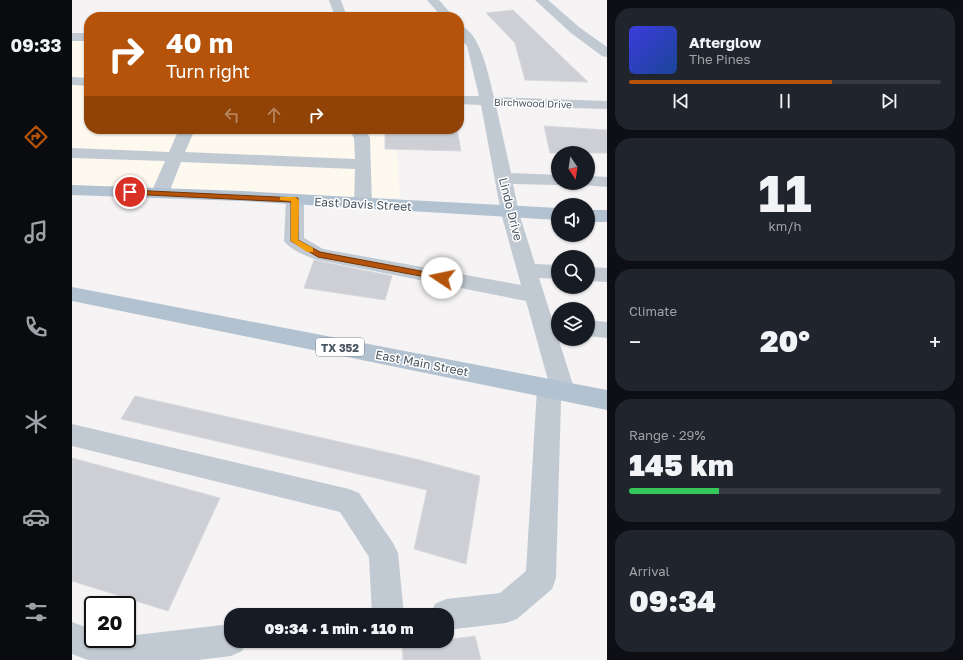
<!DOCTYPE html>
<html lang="en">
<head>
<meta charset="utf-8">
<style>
	:root { --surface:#171b24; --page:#20242c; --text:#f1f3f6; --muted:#9ea1a6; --line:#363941; --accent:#b45309 }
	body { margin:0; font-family:"Golos Text",sans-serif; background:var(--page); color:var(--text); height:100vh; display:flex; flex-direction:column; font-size:15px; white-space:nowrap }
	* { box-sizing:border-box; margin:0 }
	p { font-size:13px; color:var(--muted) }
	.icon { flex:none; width:22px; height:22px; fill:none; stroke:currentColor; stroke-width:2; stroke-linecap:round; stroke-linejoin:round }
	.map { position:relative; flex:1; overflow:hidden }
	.sheet { display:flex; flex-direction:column; gap:8px; padding:8px; background:#0d0f14; width:356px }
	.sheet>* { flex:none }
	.guide { position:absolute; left:12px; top:12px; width:380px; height:122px; border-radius:16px; box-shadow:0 1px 3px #0004; background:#b45309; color:#fff; overflow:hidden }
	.needle { width:26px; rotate:167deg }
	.tools { position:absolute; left:479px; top:146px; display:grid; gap:8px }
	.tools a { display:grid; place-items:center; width:44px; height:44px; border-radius:50%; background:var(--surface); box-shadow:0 1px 3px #0004; font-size:20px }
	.speed { position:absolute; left:12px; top:596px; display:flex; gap:8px; font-size:20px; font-weight:700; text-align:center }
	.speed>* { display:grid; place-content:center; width:52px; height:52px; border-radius:50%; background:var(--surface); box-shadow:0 1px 3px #0004; line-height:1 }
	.speed .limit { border:2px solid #111; border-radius:6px; background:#fff; color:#111 }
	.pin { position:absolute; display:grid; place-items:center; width:34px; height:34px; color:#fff; margin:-17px; border:2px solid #fff; border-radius:50%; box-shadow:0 1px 4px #0007 }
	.me { position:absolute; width:44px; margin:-22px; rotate:281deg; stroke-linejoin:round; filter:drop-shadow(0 0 3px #0008) }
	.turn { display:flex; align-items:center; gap:14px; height:84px; padding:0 16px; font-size:18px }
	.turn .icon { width:52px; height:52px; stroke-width:2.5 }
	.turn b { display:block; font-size:28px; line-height:34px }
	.lanes { display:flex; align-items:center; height:38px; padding:0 16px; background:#0003; justify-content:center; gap:20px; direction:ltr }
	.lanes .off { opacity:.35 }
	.big { font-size:30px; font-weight:800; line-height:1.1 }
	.sheet .tile { flex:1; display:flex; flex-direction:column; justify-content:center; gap:6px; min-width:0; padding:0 14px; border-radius:16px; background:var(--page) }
	.sheet .dial { align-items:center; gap:0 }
	.dial b { font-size:52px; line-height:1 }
	.song { display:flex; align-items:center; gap:12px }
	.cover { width:48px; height:48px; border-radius:6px; background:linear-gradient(135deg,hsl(240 70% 55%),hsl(220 70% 35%)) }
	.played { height:4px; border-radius:2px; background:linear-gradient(90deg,var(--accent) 65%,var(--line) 65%) }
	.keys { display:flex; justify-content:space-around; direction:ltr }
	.heat { display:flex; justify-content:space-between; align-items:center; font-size:22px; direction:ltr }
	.charge { height:6px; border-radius:3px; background:linear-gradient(90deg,#34c759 29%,var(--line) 0) }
	.trip { position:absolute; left:152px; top:608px; width:230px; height:40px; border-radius:16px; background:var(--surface); box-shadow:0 1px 3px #0004; font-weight:800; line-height:40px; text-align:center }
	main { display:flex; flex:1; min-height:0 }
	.dock { display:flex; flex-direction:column; width:72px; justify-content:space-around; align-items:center; background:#090b0e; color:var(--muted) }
	.dock .icon { width:28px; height:28px }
	.dock .current { color:var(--accent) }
	.dock b { font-size:18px; color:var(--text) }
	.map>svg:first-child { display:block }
	.commercial { fill:#fdf9ef }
	.building { fill:#cdcfd5; stroke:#d7d9de }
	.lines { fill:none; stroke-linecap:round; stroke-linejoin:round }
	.minor { fill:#c1cad2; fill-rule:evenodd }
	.major { fill:#b3c2d1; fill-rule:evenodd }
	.route { fill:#b45309; stroke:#753606 }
	.slow { fill:#f59e0b }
	.labels { text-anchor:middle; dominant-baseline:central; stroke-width:3; stroke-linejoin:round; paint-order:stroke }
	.far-street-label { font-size:10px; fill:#4a5661; stroke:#fff }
	.shield { fill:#fff; stroke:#808990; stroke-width:1 }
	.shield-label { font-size:11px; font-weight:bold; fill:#4a5661 }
	.street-label { font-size:12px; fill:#4a5661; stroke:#fff }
</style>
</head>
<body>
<main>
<nav class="dock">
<b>09:33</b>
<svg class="icon current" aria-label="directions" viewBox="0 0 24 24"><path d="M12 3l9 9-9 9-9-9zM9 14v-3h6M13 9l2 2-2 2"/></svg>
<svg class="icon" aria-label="music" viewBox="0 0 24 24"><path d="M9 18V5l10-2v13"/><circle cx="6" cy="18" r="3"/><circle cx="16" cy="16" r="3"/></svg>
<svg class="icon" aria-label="phone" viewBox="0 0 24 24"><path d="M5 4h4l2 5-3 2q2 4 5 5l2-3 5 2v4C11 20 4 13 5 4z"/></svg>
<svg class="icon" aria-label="climate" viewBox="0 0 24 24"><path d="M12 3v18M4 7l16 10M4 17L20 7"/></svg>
<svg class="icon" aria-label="car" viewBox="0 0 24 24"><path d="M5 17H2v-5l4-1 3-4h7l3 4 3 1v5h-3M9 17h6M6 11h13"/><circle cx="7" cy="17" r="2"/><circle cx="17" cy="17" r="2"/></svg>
<svg class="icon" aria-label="filters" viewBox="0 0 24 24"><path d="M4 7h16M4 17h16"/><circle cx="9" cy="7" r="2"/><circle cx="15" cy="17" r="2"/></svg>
</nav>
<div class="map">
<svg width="535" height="660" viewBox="0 0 535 660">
	<rect width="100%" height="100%" fill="#f5f3f3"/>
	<path class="commercial" d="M0,34L17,35V129H324L328,198L0,189Z"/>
	<path class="building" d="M441,10L516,82L453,80L443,43L414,13Z
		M472,126L535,130V153H478Z
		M313,129H385L389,151L313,149Z
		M242,260L320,276L313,300L232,288Z
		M63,396L344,459L408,476L394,564L342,549L355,490L49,419Z
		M0,458L148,498L96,611L0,581Z
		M403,636L409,660H331L330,646Z"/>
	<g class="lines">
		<path class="minor" d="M257,0H269L275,17H263Z
			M355,0H367L382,17H370Z
			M463,0H476L507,27L535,47V57L530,56L499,33Z
			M387,25C409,31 417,78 422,97L535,101V109L424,106L439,173L486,175V183H493L486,185L441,184L447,213L463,264L486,265V279L467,278L503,391L499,398L489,400L484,578L480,589L445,619L434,623L375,630V615H358L363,604L374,599L428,593L454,571L465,389L469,382L476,380L454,301L246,260C235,257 219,250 212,241L214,200L217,196L223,195L229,196L232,200V238L251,249L449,285L429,213L409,105L387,104V96H407L395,46L387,37Z
			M0,33H17V41H0Z
			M0,77L17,78V86L0,85Z
			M107,129H123L113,152L283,159L282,138L277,129H293L298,138L300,204L297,208L291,209L285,208L282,204L283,169L109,162L97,193L94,197L88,198L82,197L79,193L93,161L0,158V148L97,152Z
			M516,176L535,177V187L510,185L509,183H516Z
			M516,267L535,268V282L516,281Z
			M516,320L535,322V338L516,336Z
			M0,424L277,489L287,493L321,543L326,553L332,615H300L297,557L268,512L0,446Z
			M0,622L21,630V639H55V636L159,624V641H175L170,651L159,656L126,660H16L0,654Z"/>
		<path class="major" d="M0,185L170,191L486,208V220L170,201L0,195Z
			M516,210H535V222H516Z
			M0,287L535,390V410L0,301Z"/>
	</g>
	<path class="route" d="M58,190L226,198V240L248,252L370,275L374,278L370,280L246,257L219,241V202L56,194L55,192Z"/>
	<path class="slow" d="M208,197H223L227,200L226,240L241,248V252H235L219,241V201L208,200Z"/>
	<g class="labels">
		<g class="far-street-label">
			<text transform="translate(461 103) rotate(2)">Birchwood Drive</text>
		</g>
		<rect class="shield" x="244" y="338" width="48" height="18" rx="3"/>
		<g class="shield-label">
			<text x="268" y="347">TX 352</text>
		</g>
		<g class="street-label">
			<text transform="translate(291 204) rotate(3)">East Davis Street</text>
			<text transform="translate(439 209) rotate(76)">Lindo Drive</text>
			<text transform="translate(350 363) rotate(11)">East Main Street</text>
		</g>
	</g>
</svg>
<div class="tools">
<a><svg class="needle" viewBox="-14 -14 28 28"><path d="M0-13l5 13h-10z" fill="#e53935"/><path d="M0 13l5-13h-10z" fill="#9ea1a6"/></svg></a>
<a><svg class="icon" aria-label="sound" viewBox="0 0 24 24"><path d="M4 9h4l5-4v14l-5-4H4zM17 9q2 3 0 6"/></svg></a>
<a><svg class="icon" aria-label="search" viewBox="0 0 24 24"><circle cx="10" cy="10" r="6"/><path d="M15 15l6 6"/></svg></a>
<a><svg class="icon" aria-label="layers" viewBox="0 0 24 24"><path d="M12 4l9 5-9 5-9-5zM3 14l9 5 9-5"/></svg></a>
</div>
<div class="speed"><div class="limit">20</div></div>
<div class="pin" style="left:58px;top:192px;background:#d93025"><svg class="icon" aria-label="arrive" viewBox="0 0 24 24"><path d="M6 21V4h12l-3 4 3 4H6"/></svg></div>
<svg class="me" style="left:370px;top:278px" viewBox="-20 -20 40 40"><circle r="19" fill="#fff"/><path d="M0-13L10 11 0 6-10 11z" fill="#b45309"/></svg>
<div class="trip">09:34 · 1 min · 110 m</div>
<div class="guide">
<div class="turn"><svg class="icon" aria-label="right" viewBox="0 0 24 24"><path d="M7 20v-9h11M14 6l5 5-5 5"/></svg><div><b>40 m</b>Turn right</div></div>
<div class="lanes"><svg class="icon off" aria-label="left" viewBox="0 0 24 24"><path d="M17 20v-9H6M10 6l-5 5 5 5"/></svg><svg class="icon off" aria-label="ahead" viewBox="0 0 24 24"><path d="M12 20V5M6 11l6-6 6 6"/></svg><svg class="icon" aria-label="right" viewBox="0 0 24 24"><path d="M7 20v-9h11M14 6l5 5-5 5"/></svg></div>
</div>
</div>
<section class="sheet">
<div class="tile">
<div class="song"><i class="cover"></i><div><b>Afterglow</b><p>The Pines</p></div></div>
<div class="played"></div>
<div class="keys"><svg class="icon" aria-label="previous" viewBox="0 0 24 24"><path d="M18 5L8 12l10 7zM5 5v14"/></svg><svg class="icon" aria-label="pause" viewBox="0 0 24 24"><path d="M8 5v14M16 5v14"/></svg><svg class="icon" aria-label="next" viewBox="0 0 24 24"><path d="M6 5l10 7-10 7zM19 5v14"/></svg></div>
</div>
<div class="tile dial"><b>11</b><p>km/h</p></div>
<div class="tile"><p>Climate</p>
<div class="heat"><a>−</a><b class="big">20°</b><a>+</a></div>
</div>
<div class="tile"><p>Range · 29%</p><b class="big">145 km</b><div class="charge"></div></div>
<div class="tile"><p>Arrival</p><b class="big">09:34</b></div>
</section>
</main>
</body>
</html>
